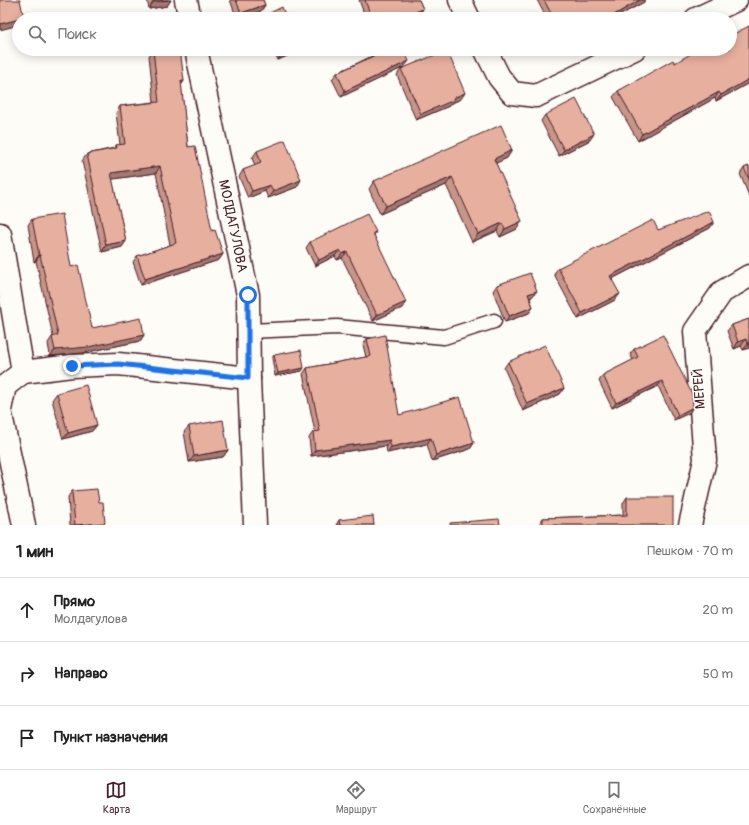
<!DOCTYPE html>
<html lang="ru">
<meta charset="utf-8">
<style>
body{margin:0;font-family:Pangolin,sans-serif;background:#f2f2f2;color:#222}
.stop{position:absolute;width:12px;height:12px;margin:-9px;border:3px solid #1a73e8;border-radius:50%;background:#fff}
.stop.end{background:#1a73e8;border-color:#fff;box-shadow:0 1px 4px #0008}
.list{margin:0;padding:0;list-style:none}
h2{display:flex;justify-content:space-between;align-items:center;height:52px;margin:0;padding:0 16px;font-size:17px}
h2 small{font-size:13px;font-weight:400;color:#767676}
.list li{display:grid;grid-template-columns:26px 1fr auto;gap:12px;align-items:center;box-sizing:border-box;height:64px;padding:0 16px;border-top:1px solid #e0e0e0}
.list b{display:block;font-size:15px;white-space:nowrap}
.list p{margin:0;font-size:13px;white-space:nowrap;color:#767676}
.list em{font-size:13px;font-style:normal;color:#767676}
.icon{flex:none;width:22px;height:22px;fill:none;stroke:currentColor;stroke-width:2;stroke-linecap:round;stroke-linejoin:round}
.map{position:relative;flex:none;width:749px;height:525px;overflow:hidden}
.search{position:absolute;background:#fff;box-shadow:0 2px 10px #0003;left:12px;right:12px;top:12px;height:44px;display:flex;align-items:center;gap:10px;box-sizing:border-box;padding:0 14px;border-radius:22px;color:#767676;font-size:15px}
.sheet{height:244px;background:#fff}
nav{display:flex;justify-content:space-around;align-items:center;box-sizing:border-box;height:56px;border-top:1px solid #e0e0e0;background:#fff;font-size:11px;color:#767676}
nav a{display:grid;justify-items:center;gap:2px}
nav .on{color:#4a1f2b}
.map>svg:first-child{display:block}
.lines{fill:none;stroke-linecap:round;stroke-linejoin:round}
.lane-casing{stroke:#4a1f2b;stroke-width:17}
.street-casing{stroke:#4a1f2b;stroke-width:25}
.lane{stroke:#fdfcf7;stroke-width:14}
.street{stroke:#fdfcf7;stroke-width:22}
.wall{fill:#c79688;stroke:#4a1f2b}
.shaded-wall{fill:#a27a6f;stroke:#4a1f2b}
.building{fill:#e7af9e;stroke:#4a1f2b}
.route{stroke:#1a73e8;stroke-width:5}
.labels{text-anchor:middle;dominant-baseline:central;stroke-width:3;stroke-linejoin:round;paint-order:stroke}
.street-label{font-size:14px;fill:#4a1f2b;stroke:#fdfcf7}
</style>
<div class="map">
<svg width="749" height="525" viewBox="0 0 749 525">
<rect width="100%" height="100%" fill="#fdfcf7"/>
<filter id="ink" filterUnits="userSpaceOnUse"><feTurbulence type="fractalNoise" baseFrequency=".025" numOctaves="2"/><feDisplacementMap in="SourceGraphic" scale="8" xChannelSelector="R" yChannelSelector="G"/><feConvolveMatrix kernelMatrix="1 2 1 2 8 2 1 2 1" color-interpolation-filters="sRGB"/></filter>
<g filter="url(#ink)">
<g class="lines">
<defs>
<path id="lane" d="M248,331L337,327L444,337L494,321"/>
<g id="street">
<path d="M186,0L190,19"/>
<path d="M460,0L469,19"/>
<path d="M696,19L736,0"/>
<path d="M196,49L248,295L249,378L255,525"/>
<path d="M485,49L499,77L512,93L536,96L634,49"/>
<path d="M0,234L23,372L5,386L0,410L24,525"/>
<path d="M23,372L72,366L118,364L249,378"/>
<path d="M690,525L705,460L695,331L722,292L749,276"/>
</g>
</defs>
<use href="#lane" class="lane-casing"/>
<use href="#street" class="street-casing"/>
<use href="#lane" class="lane"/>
<use href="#street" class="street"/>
</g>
<g class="wall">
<path d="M147,0H171L167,6L149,9Z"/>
<path d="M230,0H263L265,5L261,11L237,19Z"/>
<path d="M359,0H419L423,9L418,16L410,19H366Z"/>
<path d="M537,0H645L644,2L613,19H547Z"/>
<path d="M266,15L287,19H262Z"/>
<path d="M749,26V83L716,101L715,98L638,141L613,97L618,91L675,63L730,49Z"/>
<path d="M273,49H297L294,53L278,60Z"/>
<path d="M377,49H403L404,67L341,97L332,79L337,73L378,53Z"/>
<path d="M153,50L184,81L181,85L188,147L212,231L223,254L219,260L141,285L133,262L137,256L170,245L156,173L112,179L126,241L122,247L102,252L82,161L87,154L114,148L116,145H120L116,113L120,106L154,102L149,56Z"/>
<path d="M401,69L461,99L452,103L449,106L416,120L397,75Z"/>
<path d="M545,115L590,140L559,156L541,121Z"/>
<path d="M512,150L507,158L496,163L517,229L500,237L497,231L472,242L446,185L380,214L369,189L374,181Z"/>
<path d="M257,151L297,187L268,198L265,191L248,198L239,177L243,170L255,166L252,158Z"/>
<path d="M749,166V196L740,174L744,168Z"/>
<path d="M32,219L71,267L92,328L144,335L140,341L83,353L50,356L48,343L52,337L53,336L36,261L34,262L28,225Z"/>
<path d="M714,222L710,228L612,279L615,300L578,319L554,274L558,268L658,230Z"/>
<path d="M376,232L374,235L402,308L373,321L342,258L337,260L335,256L315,266L306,248L310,242Z"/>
<path d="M497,285L532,297L530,298L533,307L529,313L505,322L493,291Z"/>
<path d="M749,319V348L743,350L741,346L734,349L727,331L732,325Z"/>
<path d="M367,339L399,415L474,443L470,449L432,461L427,444L387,453L386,446L311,456L309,438L313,432H315L303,374L307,368L366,357L363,345Z"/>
<path d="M634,349L693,407L689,413L674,420L658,386L612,408L599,381L603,375L633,360L630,354Z"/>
<path d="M274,355L302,371L275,376L272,358Z"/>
<path d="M508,362L564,388L560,394L523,411L504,368Z"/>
<path d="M57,393L97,425L92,431L63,439L52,400Z"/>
<path d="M189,426L228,450L223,457L189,462L184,432Z"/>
<path d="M72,491L99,502L103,525H70L68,497Z"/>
<path d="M627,497L673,525H539V524L543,518L623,515V503Z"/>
<path d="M339,520L374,525H336Z"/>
</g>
<g class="shaded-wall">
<path d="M168,0H171L167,6L149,9L153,2Z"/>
<path d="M640,0H645L644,2L613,19H607Z"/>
<path d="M265,5L261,11L237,19L241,13Z"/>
<path d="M423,9L418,16L409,19L408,15Z"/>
<path d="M19,19V25L0,30V24Z"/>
<path d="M292,49H297L294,53L278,60L282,53Z"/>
<path d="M409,61L404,67L341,97L345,91Z"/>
<path d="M749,79V83L716,101L721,95Z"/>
<path d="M181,81H184L180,87Z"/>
<path d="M719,92L715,98L638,141L642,134Z"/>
<path d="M465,93L461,99L452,103L449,106L416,120L421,114L453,98Z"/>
<path d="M594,134L590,140L559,156L564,150Z"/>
<path d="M512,150L507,158L488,167L494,159Z"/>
<path d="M160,166L156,173L107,180L111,173Z"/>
<path d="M452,177L446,185L380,214L386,206Z"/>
<path d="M301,180L297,187L268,198L273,191Z"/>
<path d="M270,185L265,191L248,198L252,191Z"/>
<path d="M522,221L517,229L500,237L505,229Z"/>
<path d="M714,222L710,228L606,282L610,276Z"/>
<path d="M502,223L497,231L472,242L478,234Z"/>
<path d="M126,241L122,247L102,252L106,245Z"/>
<path d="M340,250L335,256L315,266L319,260Z"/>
<path d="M347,252L342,258L337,260L342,254Z"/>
<path d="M223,254L219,260L141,285L145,279Z"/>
<path d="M39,255H40L36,261L34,262Z"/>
<path d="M537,291L532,297L524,300L528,294Z"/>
<path d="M620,294L615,300L578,319L582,313Z"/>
<path d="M406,302L402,308L373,321L377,315Z"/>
<path d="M533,307L529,313L505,322L509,316Z"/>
<path d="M144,335L140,341L83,353L50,356L55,350Z"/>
<path d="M746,339L741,346L734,349L738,342Z"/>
<path d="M748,344H749V348L743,350Z"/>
<path d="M304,368L302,371L275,376L278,373Z"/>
<path d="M662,381L658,386L612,408L616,403Z"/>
<path d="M564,388L560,394L523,411L527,404Z"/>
<path d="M693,407L689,413L674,420L678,415Z"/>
<path d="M97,425L92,431L63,439L68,433Z"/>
<path d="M431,438L427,444L387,453L391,447Z"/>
<path d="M390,440L386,446L311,456L315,450Z"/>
<path d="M474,443L470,449L432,461L436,455Z"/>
<path d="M228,450L223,457L189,462L194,456Z"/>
<path d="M105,523L103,525H74H75Z"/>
</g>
<g class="building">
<path d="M0,0H20L24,18L0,24Z"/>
<path d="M153,0H168L153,2Z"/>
<path d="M236,0H263L265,5L241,13Z"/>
<path d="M365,0H419L423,9L408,15L410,19H372Z"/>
<path d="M544,0H640L607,19H554Z"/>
<path d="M282,7L287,19H267L266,15Z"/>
<path d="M749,26V79L721,95L719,92L642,134L618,91L673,60L675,63L699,49H730V36Z"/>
<path d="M162,49H180L184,81H181L188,147L195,146L212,231L215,230L223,254L145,279L137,256L176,243L160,166L111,173L126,241L106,245L87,154L117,148L116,145L125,144L120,106L159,102L153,50Z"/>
<path d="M280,49H292L282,53Z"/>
<path d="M384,49H403L409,61L345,91L337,73L384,51Z"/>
<path d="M447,50L465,93L453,98L454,100L421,114L401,69Z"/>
<path d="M576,99L594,134L564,150L545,115Z"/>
<path d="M501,125L512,150L494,159L522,221L505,229L502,223L478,234L452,177L386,206L374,181Z"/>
<path d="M285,140L301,180L273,191L270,185L252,191L243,170L261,163L257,151Z"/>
<path d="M749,166V179L744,168Z"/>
<path d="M709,211L714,222L610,276L620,294L582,313L558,268L653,220L658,230Z"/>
<path d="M62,214L71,267L78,265L92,328L141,318L144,335L88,347L55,350L52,337L58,335L40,255H39L32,219Z"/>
<path d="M367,214L376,232L373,233L406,302L377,315L347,252L342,254L340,250L319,260L310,242Z"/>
<path d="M530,273L537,291L528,294L533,307L509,316L497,285Z"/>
<path d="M749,319V344H748L746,339L738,342L732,325Z"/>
<path d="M385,335L399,415L460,397L474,443L436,455L431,438L391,447L390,440L315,450L313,432L320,431L307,368L371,356L367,339Z"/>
<path d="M663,335L692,394L693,407L678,415L662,381L616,403L603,375L638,357L634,349Z"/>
<path d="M545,345L564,388L527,404L508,362Z"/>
<path d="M301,350L304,368L278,373L274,355Z"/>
<path d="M86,385L97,425L68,433L57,393Z"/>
<path d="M223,420L228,450L194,456L189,426Z"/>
<path d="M97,489L99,502H103L105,523L75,525L72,491Z"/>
<path d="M627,497H673V525H543V518L627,515Z"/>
<path d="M373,516L374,525H340L339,520Z"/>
<path d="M499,519L500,525H450V523Z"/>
</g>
</g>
<g class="lines" filter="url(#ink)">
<path class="route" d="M72,366L118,364L248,378V295"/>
</g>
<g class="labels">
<g class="street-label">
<text transform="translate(233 226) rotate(78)">МОЛДАГУЛОВА</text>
<text transform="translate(699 389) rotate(-94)">МЕРЕЙ</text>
</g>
</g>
</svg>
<div class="stop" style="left:248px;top:295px"></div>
<div class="stop end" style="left:72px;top:366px"></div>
<div class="search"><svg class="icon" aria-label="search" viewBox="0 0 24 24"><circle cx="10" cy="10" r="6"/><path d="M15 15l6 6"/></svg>Поиск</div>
</div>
<section class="sheet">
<h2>1 мин<small>Пешком · 70 m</small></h2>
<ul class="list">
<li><svg class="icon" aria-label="ahead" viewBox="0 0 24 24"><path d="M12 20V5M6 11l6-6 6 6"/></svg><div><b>Прямо</b><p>Молдагулова</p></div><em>20 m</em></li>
<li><svg class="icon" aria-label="right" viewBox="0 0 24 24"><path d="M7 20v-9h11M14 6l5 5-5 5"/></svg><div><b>Направо</b></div><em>50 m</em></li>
<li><svg class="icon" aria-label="arrive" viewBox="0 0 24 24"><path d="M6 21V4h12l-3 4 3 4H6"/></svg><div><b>Пункт назначения</b></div></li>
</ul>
</section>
<nav>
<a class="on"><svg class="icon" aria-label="map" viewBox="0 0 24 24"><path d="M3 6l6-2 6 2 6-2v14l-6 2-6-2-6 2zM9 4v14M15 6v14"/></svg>Карта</a>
<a><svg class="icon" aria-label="directions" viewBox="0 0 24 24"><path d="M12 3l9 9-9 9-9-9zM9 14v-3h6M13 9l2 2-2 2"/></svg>Маршрут</a>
<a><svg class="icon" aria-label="saved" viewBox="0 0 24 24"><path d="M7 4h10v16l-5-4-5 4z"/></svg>Сохранённые</a>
</nav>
